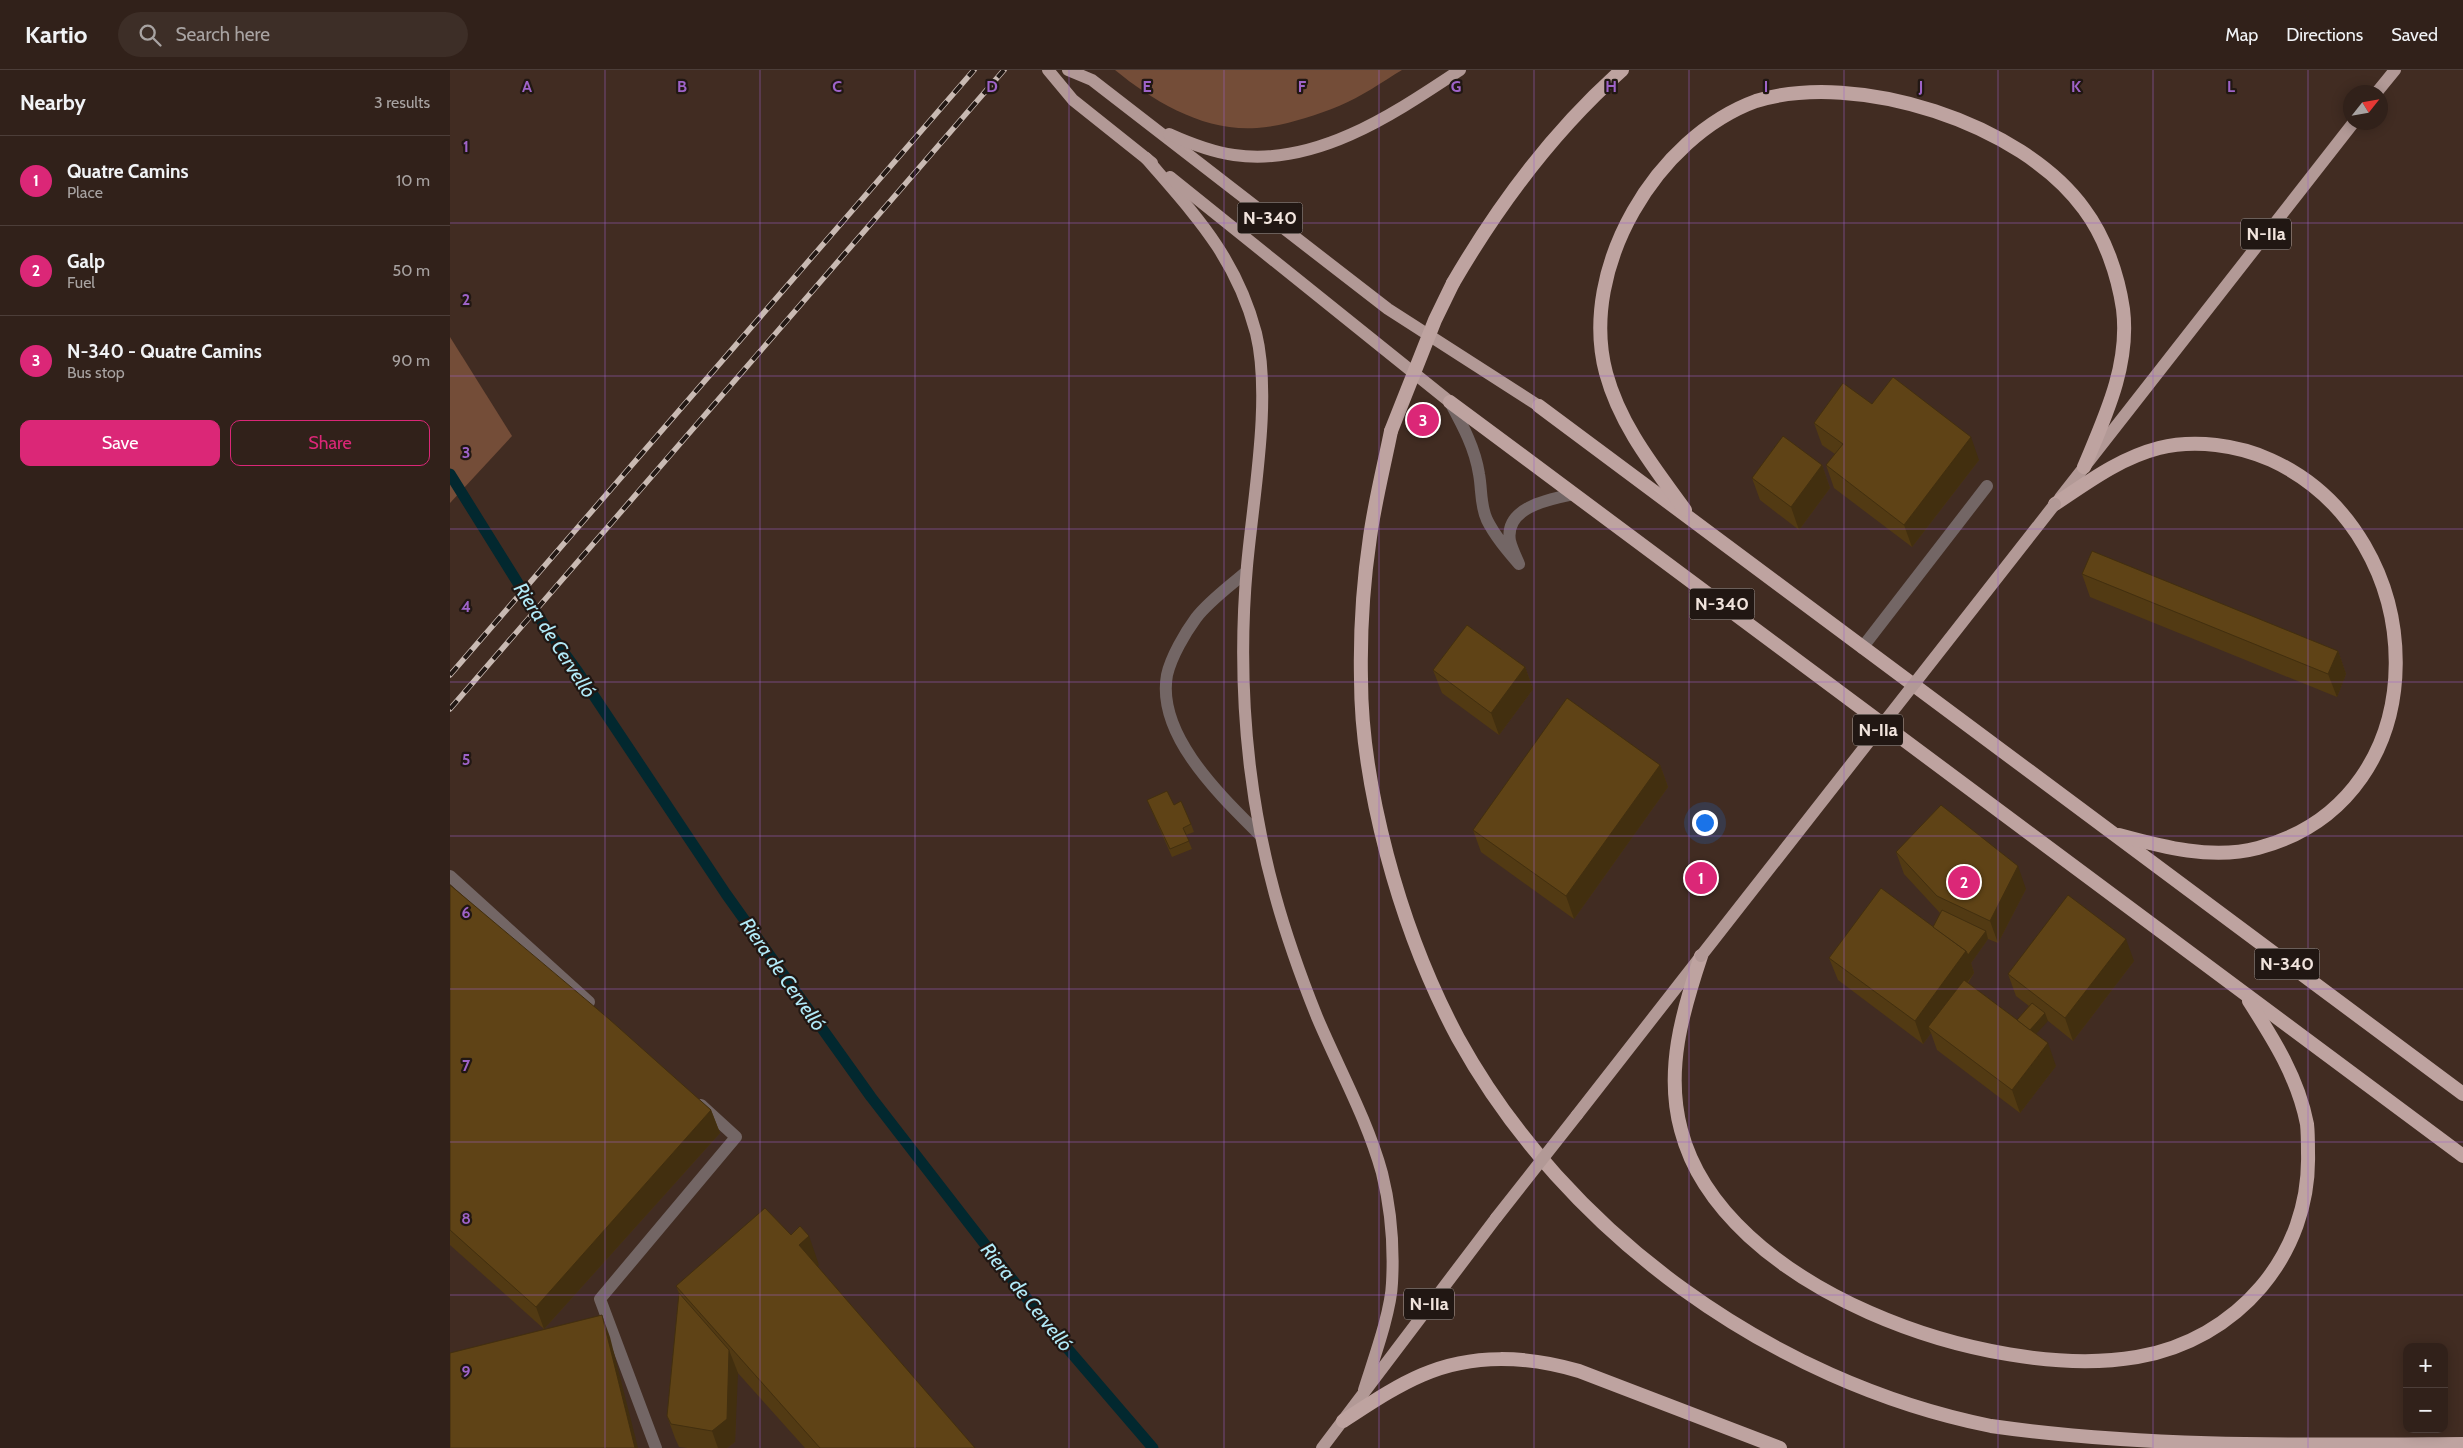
<!DOCTYPE html>
<meta charset="utf-8">
<style>
body{margin:0;font-family:Cabin,sans-serif;background:#3d2e27;color:#f1f3f6}
.controls{position:absolute;right:15px;bottom:15px;display:grid;overflow:hidden;border-radius:10px;box-shadow:0 2px 12px #0003}
.controls button{width:45px;height:45px;display:grid;place-items:center;padding:0;border:0;border-bottom:1px solid #4c3e39;background:#31211a;color:#f1f3f6;font:25px sans-serif}
.compass{position:absolute;left:1893px;top:15px;width:45px;height:45px;border-radius:50%;background:#31211a;box-shadow:0 2px 12px #0003;rotate:59deg}
.you{position:absolute;left:1254px;top:752px;width:18px;height:18px;margin:-12px;border:4px solid #fff;border-radius:50%;background:#1a73e8;box-shadow:0 0 0 8px #1a73e833}
.badge{display:grid;place-items:center;width:32px;height:32px;border-radius:50%;background:#db2777;color:#fff;font-size:16px;font-weight:700}
.pin{position:absolute;translate:-50% -50%;border:2px solid #fff;box-shadow:0 1px 5px #0006}
.list{margin:0;padding:0;list-style:none}
h2{display:flex;justify-content:space-between;align-items:center;height:65px;margin:0;padding:0 20px;font-size:21px}
h2 small{font-size:16px;font-weight:400;color:#a8a3a2}
.list li{display:grid;grid-template-columns:32px 1fr auto;gap:15px;align-items:center;box-sizing:border-box;height:90px;padding:0 20px;border-top:1px solid #4c3e39}
.list b{display:block;font-size:19px;white-space:nowrap}
.list p{margin:0;font-size:16px;white-space:nowrap;color:#a8a3a2}
.list em{font-size:16px;font-style:normal;color:#a8a3a2}
.actions{display:flex;gap:10px;padding:15px 20px}
.actions a{flex:1;padding:11px 0;border:1px solid #db2777;border-radius:10px;text-align:center;font-size:18px;color:#db2777}
.actions .main{background:#db2777;color:#fff}
.icon{flex:none;width:28px;height:28px;fill:none;stroke:currentColor;stroke-width:2;stroke-linecap:round;stroke-linejoin:round}
.map{position:relative;flex:none;width:2013px;height:1378px;overflow:hidden}
header{display:flex;align-items:center;gap:30px;box-sizing:border-box;height:70px;padding:0 25px;background:#31211a;border-bottom:1px solid #4c3e39}
header strong{font-size:24px}
nav{display:flex;gap:28px;margin-inline-start:auto;font-size:18px}
.search{width:350px;height:45px;background:#3d2e27;display:flex;align-items:center;gap:12px;box-sizing:border-box;padding:0 18px;border-radius:28px;color:#a8a3a2;font-size:19px}
main{display:flex}
aside{flex:1;background:#31211a}
.map>svg:first-child{display:block}
.green{fill:#744d38}
.lines{fill:none;stroke-linecap:round;stroke-linejoin:round}
.stream{stroke:#02282f;stroke-width:11}
.service{stroke:#736665;stroke-width:12}
.primary{stroke:#b29996;stroke-width:12}
.trunk{stroke:#bea3a0;stroke-width:14}
.rail-casing{stroke:#c9bab3;stroke-width:5.5}
.rail{stroke:#211713;stroke-width:4;stroke-dasharray:11;stroke-linecap:butt}
.primary-bridge{stroke:#b29996;stroke-width:12}
.trunk-bridge{stroke:#bea3a0;stroke-width:14}
.wall{fill:#523a13}
.shaded-wall{fill:#422f0f}
.building{fill:#5f4316;stroke:#422f0f}
.grid{fill:none;stroke:#9e63c8;stroke-width:1;stroke-opacity:0.55}
.labels{text-anchor:middle;dominant-baseline:central;stroke-width:4.5;stroke-linejoin:round;paint-order:stroke}
.shield{fill:#211713;stroke:#b3a6a0;stroke-width:1}
.shield-label{font-size:18px;font-weight:bold;fill:#f1e4dd}
.water-label{font-size:20px;font-style:italic;fill:#b1eaf8;stroke:#211713}
.grid-label{font-size:16px;text-anchor:middle;font-weight:bold;fill:#9e63c8;stroke:#211713;stroke-width:4.5;stroke-linejoin:round;paint-order:stroke}
</style>
<header>
<strong>Kartio</strong>
<div class="search"><svg class="icon" aria-label="search" viewBox="0 0 24 24"><circle cx="10" cy="10" r="6"/><path d="M15 15l6 6"/></svg>Search here</div>
<nav><a>Map</a><a>Directions</a><a>Saved</a></nav>
</header>
<main>
<aside>
<h2>Nearby<small>3 results</small></h2>
<ul class="list">
<li><span class="badge">1</span><div><b>Quatre Camins</b><p>Place</p></div><em>10 m</em></li>
<li><span class="badge">2</span><div><b>Galp</b><p>Fuel</p></div><em>50 m</em></li>
<li><span class="badge">3</span><div><b>N-340 - Quatre Camins</b><p>Bus stop</p></div><em>90 m</em></li>
</ul>
<div class="actions"><a class="main">Save</a><a>Share</a></div>
</aside>
<div class="map">
<svg width="2013" height="1378" viewBox="0 0 2013 1378">
<rect width="100%" height="100%" fill="#412c22"/>
<g class="green">
<path d="M665,0H952C932,12 911,27 889,36C864,46 834,56 807,58C755,62 704,32 665,0Z"/>
<path d="M0,267L62,366L0,433Z"/>
</g>
<g class="lines">
<path class="stream" d="M0,404L94,555L128,602L276,824L421,1027L599,1257L703,1378"/>
<g class="service">
<path d="M1000,332C1013,356 1025,378 1029,404C1032,420 1030,435 1037,450C1045,466 1057,480 1069,494C1066,487 1062,479 1060,471C1054,437 1100,429 1124,424"/>
<path d="M796,502C780,516 759,531 746,548C735,563 721,587 717,605C706,665 771,726 809,764"/>
<path d="M1412,578L1537,416"/>
<path d="M0,806L139,932"/>
<path d="M206,1378L150,1229L286,1067L251,1035"/>
</g>
<g class="primary">
<path d="M598,0L623,30L702,93"/>
<path d="M618,0L642,10L938,239L1089,336"/>
<path d="M1927,22L1945,0"/>
<path d="M719,64C739,73 762,82 784,85C867,97 945,43 1010,0"/>
<path d="M696,88C745,145 786,187 806,263C822,328 803,428 797,496C791,563 792,630 800,697C811,788 833,862 867,947C889,999 917,1049 932,1103C941,1139 944,1177 942,1213C941,1242 923,1291 914,1320"/>
<path d="M720,107L1000,332"/>
<path d="M1610,428L1904,52"/>
<path d="M1127,1045L1248,890"/>
<path d="M872,1378L1046,1148"/>
</g>
<g class="trunk">
<path d="M1003,213C1049,134 1103,61 1172,0"/>
<path d="M1000,332L2013,1086"/>
<path d="M1089,336L2013,1024"/>
<path d="M941,361C934,396 925,431 920,467C913,514 910,561 911,609C911,668 922,728 937,785C954,849 977,910 1008,968C1116,1164 1322,1312 1541,1356C1696,1378 1855,1375 2013,1374"/>
<path d="M1605,434C1638,412 1670,388 1709,378C1745,369 1788,375 1821,390C1985,465 1994,729 1808,778C1762,790 1713,777 1669,765"/>
<path d="M1235,440C1203,396 1170,355 1156,303C1128,198 1207,67 1306,31C1407,0 1572,53 1634,139C1655,167 1668,205 1673,239C1680,295 1655,347 1634,397"/>
<path d="M1251,886C1232,943 1215,1001 1231,1060C1272,1219 1540,1312 1687,1287C1787,1270 1861,1185 1858,1083C1858,1074 1858,1063 1857,1054C1848,1008 1824,970 1799,931"/>
<path d="M893,1351C918,1335 944,1317 972,1305C1022,1283 1078,1286 1129,1301L1330,1378"/>
</g>
<defs>
<g id="rail">
<path d="M0,605L524,0"/>
<path d="M0,639L554,0"/>
</g>
</defs>
<use href="#rail" class="rail-casing"/>
<use href="#rail" class="rail"/>
<g class="primary-bridge">
<path d="M1251,886L1605,434"/>
<path d="M1046,1148L1127,1045"/>
</g>
<path class="trunk-bridge" d="M941,361L985,250L1003,213"/>
</g>
<g class="wall">
<path d="M1422,334L1529,390L1462,477L1384,418L1376,395L1385,384L1372,375L1364,353Z"/>
<path d="M1372,395L1380,418L1349,460L1310,430L1302,408Z"/>
<path d="M1632,504L1888,581L1896,604L1887,627L1640,527Z"/>
<path d="M1075,597L1083,619L1049,665L992,623L983,600Z"/>
<path d="M1210,695L1218,717L1124,849L1031,782L1023,760Z"/>
<path d="M697,730L724,735L741,754L744,762L736,765L742,779L722,787Z"/>
<path d="M1446,782L1576,819L1548,873L1538,869L1521,893L1524,903L1518,913L1567,950L1579,936L1566,926L1558,904L1684,891L1623,971L1597,950L1585,964L1606,996L1570,1043L1487,980L1481,963L1473,974L1388,910L1379,888L1483,857L1490,843L1454,804Z"/>
<path d="M0,815L261,1040L270,1063L94,1259L0,1175Z"/>
<path d="M369,1195L367,1196L525,1378H355L287,1302L285,1372L277,1378H237L229,1377L225,1368L217,1346L229,1223L226,1216Z"/>
</g>
<g class="shaded-wall">
<path d="M1521,367L1529,390L1462,477L1454,455Z"/>
<path d="M1372,395L1380,418L1349,460L1341,437Z"/>
<path d="M1888,581L1896,604L1887,627L1878,604Z"/>
<path d="M1075,597L1083,619L1049,665L1041,643Z"/>
<path d="M1210,695L1218,717L1124,849L1116,826Z"/>
<path d="M1568,796L1576,819L1548,873L1540,851Z"/>
<path d="M1536,861L1538,869L1521,893L1524,903L1483,960L1478,957L1481,963L1473,974L1465,951L1516,881Z"/>
<path d="M1676,869L1684,891L1623,971L1615,948Z"/>
<path d="M1595,943L1598,951L1577,974L1574,966Z"/>
<path d="M1598,973L1606,996L1570,1043L1562,1020Z"/>
<path d="M261,1040L270,1063L94,1259L86,1237Z"/>
<path d="M359,1166L369,1195L360,1204L349,1175Z"/>
<path d="M152,1245L160,1267L188,1378H185Z"/>
<path d="M279,1280L288,1303L285,1372L277,1378H268L262,1361Z"/>
</g>
<g class="building">
<path d="M1443,307L1521,367L1454,455L1376,395L1393,374L1364,353L1393,313L1422,334Z"/>
<path d="M1333,366L1372,395L1341,437L1302,408Z"/>
<path d="M1642,481L1888,581L1878,604L1632,504Z"/>
<path d="M1017,555L1075,597L1041,643L983,600Z"/>
<path d="M1117,628L1210,695L1116,826L1023,760Z"/>
<path d="M717,721L724,735L731,731L741,754L733,758L739,771L720,779L697,730Z"/>
<path d="M1491,735L1568,796L1540,851L1487,826L1446,782Z"/>
<path d="M0,815L159,949L261,1040L86,1237L0,1160Z"/>
<path d="M1431,818L1516,881L1465,951L1379,888Z"/>
<path d="M1618,825L1676,869L1615,948L1558,904Z"/>
<path d="M1492,840L1536,861L1518,885L1516,881L1483,857Z"/>
<path d="M1514,910L1598,973L1562,1020L1478,957Z"/>
<path d="M1582,933L1595,943L1580,960L1567,950Z"/>
<path d="M315,1138L341,1165L350,1156L359,1166L349,1175L525,1378H370L226,1216Z"/>
<path d="M229,1223L279,1280L277,1349L262,1361L221,1354L217,1346Z"/>
<path d="M152,1245L185,1378H0V1283Z"/>
</g>
<path class="grid" d="M155,0V1378M310,0V1378M465,0V1378M619,0V1378M774,0V1378M929,0V1378M1084,0V1378M1239,0V1378M1394,0V1378M1548,0V1378M1703,0V1378M1858,0V1378M0,153H2013M0,306H2013M0,459H2013M0,612H2013M0,766H2013M0,919H2013M0,1072H2013M0,1225H2013"/>
<g class="labels">
<g class="shield">
<rect x="787.5" y="132.5" width="65" height="31" rx="4"/>
<rect x="1791" y="148.5" width="50" height="31" rx="4"/>
<rect x="1239.5" y="518.5" width="65" height="31" rx="4"/>
<rect x="1403" y="644.5" width="50" height="31" rx="4"/>
<rect x="1804.5" y="878.5" width="65" height="31" rx="4"/>
<rect x="954" y="1218.5" width="50" height="31" rx="4"/>
</g>
<g class="shield-label">
<text x="820" y="148">N-340</text>
<text x="1816" y="164">N-IIa</text>
<text x="1272" y="534">N-340</text>
<text x="1428" y="660">N-IIa</text>
<text x="1837" y="894">N-340</text>
<text x="979" y="1234">N-IIa</text>
</g>
<g class="water-label">
<text transform="translate(105 570) rotate(57)">Riera de Cervelló</text>
<text transform="translate(333 904) rotate(55)">Riera de Cervelló</text>
<text transform="translate(577 1227) rotate(51)">Riera de Cervelló</text>
</g>
</g>
<g class="grid-label">
<text x="77" y="22">A</text>
<text x="232" y="22">B</text>
<text x="387" y="22">C</text>
<text x="542" y="22">D</text>
<text x="697" y="22">E</text>
<text x="852" y="22">F</text>
<text x="1006" y="22">G</text>
<text x="1161" y="22">H</text>
<text x="1316" y="22">I</text>
<text x="1471" y="22">J</text>
<text x="1626" y="22">K</text>
<text x="1781" y="22">L</text>
<text x="16" y="82">1</text>
<text x="16" y="235">2</text>
<text x="16" y="388">3</text>
<text x="16" y="542">4</text>
<text x="16" y="695">5</text>
<text x="16" y="848">6</text>
<text x="16" y="1001">7</text>
<text x="16" y="1154">8</text>
<text x="16" y="1307">9</text>
</g>
</svg>
<div class="controls">
<button>+</button>
<button>−</button>
</div>
<svg class="compass" viewBox="-18 -18 36 36"><path d="M0-13l5 13h-10z" fill="#e53935"/><path d="M0 13l5-13h-10z" fill="#a8a3a2"/></svg>
<div class="you"></div>
<div class="pin badge" style="left:1251px;top:808px">1</div>
<div class="pin badge" style="left:1514px;top:812px">2</div>
<div class="pin badge" style="left:973px;top:350px">3</div>
</div>
</main>
